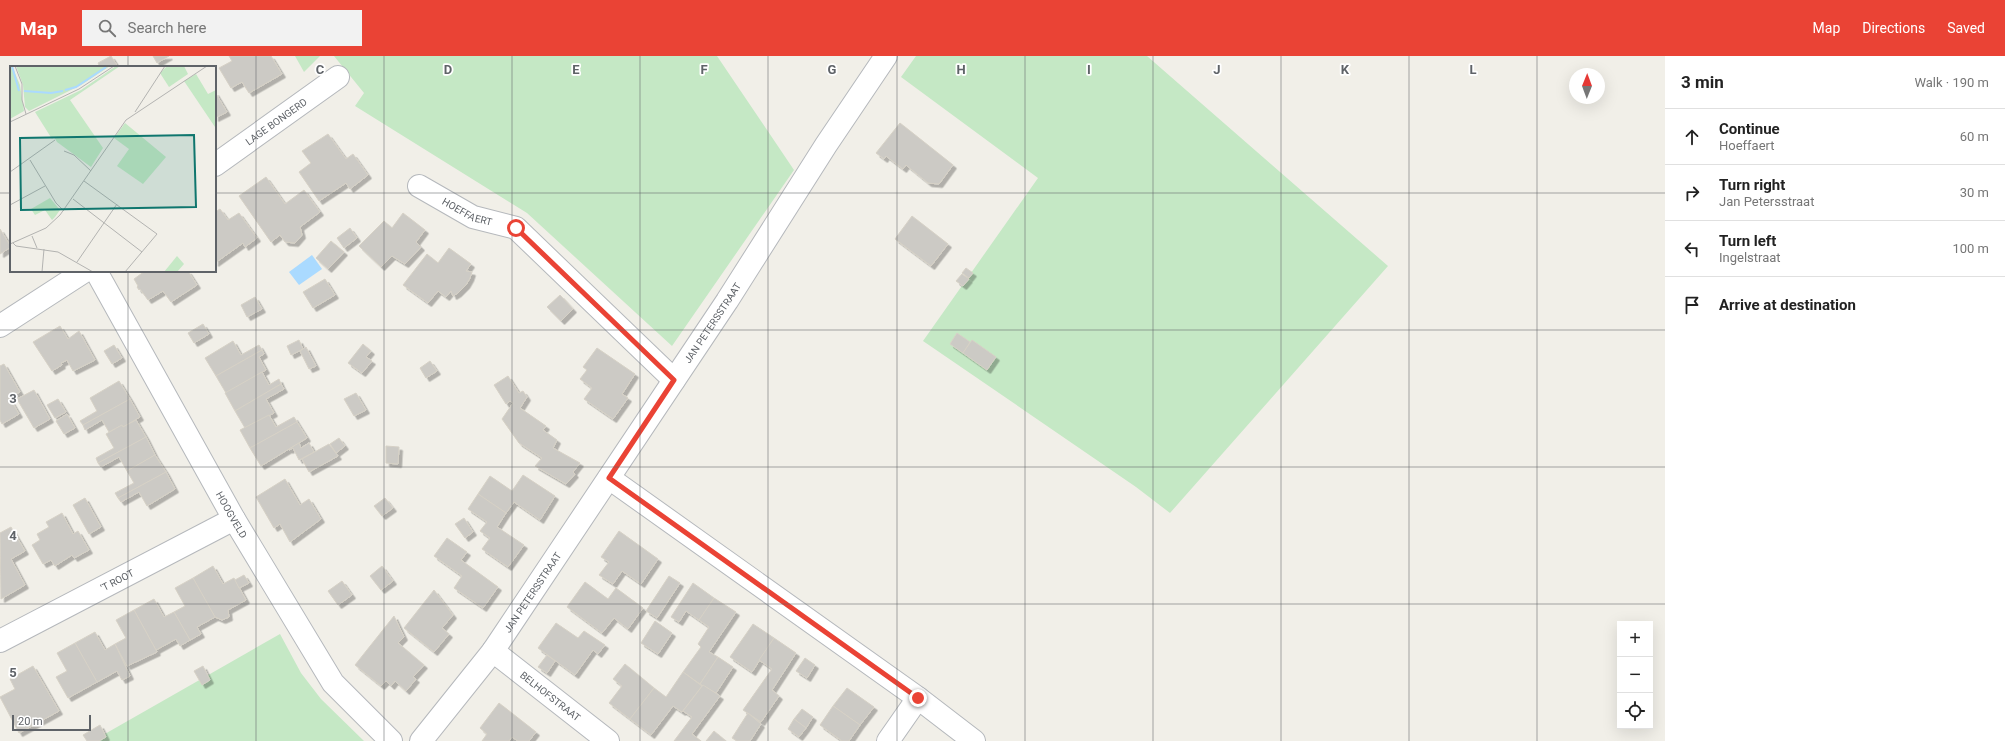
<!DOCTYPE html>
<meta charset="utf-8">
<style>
body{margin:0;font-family:Roboto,sans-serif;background:#f2f2f2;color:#222}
.controls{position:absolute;right:12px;bottom:12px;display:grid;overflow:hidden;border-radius:0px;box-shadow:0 4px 16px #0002}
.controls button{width:36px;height:36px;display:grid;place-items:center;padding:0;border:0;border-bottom:1px solid #e0e0e0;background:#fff;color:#222;font:20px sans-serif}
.compass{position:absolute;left:1569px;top:12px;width:36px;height:36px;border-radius:50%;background:#fff;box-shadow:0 4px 16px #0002;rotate:1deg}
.scale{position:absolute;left:12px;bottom:10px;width:79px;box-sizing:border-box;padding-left:4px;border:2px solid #5f6368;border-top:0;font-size:11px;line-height:14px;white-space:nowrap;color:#5f6368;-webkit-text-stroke:3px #fff;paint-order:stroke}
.stop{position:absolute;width:12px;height:12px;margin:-9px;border:3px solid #ea4335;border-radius:50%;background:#fff}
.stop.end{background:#ea4335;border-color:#fff;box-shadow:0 1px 4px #0008}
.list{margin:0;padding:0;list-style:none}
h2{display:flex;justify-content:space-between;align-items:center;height:52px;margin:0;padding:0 16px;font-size:17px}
h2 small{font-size:13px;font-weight:400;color:#767676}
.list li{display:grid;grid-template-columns:26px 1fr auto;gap:12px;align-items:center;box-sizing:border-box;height:56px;padding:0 16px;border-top:1px solid #e0e0e0}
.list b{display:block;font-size:15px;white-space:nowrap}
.list p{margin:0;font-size:13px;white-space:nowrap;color:#767676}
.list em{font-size:13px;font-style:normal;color:#767676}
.icon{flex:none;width:22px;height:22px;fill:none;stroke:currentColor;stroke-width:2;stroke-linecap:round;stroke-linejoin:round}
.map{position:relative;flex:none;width:1665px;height:685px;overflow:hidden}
header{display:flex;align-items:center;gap:24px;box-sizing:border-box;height:56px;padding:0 20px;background:#ea4335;color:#fff}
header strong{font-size:19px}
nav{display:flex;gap:22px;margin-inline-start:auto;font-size:14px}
.search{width:280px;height:36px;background:#f2f2f2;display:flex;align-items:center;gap:10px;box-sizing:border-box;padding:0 14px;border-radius:0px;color:#767676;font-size:15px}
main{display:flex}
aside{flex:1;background:#fff}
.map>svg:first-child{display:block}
.green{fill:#c5e8c5}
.water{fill:#aadaff}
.building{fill:#cccac5;stroke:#d6d1c6;filter:url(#shadow)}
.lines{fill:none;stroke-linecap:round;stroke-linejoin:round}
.minor-casing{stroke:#b5b8bc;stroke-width:24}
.tertiary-casing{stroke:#b5b8bc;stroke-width:24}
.minor{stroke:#fff;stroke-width:22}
.tertiary{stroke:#fff;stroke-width:22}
.route{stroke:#ea4335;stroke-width:5}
.grid{fill:none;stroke:#5f6368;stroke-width:1;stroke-opacity:0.55}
.labels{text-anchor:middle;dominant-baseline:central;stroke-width:3.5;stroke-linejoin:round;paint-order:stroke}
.street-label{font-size:10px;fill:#5f6368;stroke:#fff}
.inset-river{fill:none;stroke:#aadaff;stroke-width:2}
.inset-road{fill:none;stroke:#b3b3b1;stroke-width:1}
.view{fill:#0f766e;fill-opacity:0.15;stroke:#0f766e;stroke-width:2}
.inset-edge{fill:none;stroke:#5f6368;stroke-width:2}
.grid-label{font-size:13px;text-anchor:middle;font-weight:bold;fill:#5f6368;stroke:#fff;stroke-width:3.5;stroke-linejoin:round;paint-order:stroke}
</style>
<header>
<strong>Map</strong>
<div class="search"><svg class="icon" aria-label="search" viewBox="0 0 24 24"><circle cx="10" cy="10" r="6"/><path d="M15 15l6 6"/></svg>Search here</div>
<nav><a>Map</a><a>Directions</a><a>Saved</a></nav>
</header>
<main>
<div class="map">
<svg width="1665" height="685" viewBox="0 0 1665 685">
<defs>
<filter id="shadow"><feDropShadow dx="3.5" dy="3.5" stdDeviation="0" flood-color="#0004"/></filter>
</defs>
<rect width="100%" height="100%" fill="#f1efe8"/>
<g class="green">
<path d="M295,0H320L304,16Z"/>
<path d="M334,0H717L794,114L672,290L527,157L355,50L364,37Z"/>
<path d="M916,0H1147L1388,210L1170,457L1136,431L923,285L1038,122L901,21Z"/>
<path d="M280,578L301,617L321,643L364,685H97L96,683Z"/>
</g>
<path class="water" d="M312,199L322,213L299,229L289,216Z"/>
<g class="building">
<path d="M111,0L118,11H100L98,7Z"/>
<path d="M153,0H169L157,7Z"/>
<path d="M229,0H271L282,18L249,37L242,26L231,32L219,12L232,5Z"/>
<path d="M215,36L227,56L215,62Z"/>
<path d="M900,67L953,109L939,128L928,127L906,109L903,113L886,100L884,103L876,97Z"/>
<path d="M328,78L346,103L353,98L368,119L350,133L346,127L319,145L299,116L311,107L302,95Z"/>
<path d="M266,121L285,148L304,134L320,156L300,171L302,179L295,187L285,186L280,179L271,186L239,140Z"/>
<path d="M220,153L228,164L239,157L257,182L245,191L243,187L215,207V156Z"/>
<path d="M403,157L425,174L416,186L421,191L405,208L392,200L381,211L359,190L384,165L392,172Z"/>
<path d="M912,160L948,188L931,210L895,183Z"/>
<path d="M350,172L357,182L344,192L337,182Z"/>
<path d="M0,173L11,191L0,198Z"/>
<path d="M331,185L344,196L328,213L316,202Z"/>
<path d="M449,192L471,208L466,215L472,216L470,222L466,229L458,237L453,240L451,235L446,241L438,235L428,247L403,229L427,198L438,207Z"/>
<path d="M966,212L973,217L969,222L962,217Z"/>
<path d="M145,215H188L197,229L171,246L163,235L148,244L140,233L139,234L137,231L138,230L134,223Z"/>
<path d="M962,218L969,223L963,230L956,225Z"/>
<path d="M325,223L335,239L313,252L303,236Z"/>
<path d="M560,239L573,253L561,265L547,251Z"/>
<path d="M255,241L262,253L247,261L241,249Z"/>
<path d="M203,268L209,278L194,287L188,277Z"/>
<path d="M60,270L68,283L79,275L95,304L73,315L67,304L61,307L62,309L52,315L33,286Z"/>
<path d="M957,277L970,286L963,297L950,288Z"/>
<path d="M299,284L303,293L291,299L287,290Z"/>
<path d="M972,284L996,301L987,314L963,297Z"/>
<path d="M233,285L241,299L259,289L262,294L216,320L205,302Z"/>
<path d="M363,288L371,295L366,301L372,305L362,317L348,307Z"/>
<path d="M114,289L122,302L112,308L104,295Z"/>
<path d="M306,291L316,310L309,313L300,295Z"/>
<path d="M597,292L635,318L622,338L628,342L613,363L584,343L592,332L580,323L587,314L583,311Z"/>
<path d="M262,294L264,298L259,301L266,314L226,337L216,320Z"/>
<path d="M430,305L437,315L426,322L420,312Z"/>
<path d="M4,308L20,336L9,341L19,358L2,368L0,364V310Z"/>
<path d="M262,316L269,329L279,323L281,328L235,355L225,337Z"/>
<path d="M508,320L519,337L523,335L527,341L520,352L546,370L543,374L557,384L553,392L580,407L573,416L575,418L566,428L535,410L542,402L519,387L502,363L513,347L510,345L506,348L494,329Z"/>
<path d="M119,325L130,343L83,369L80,365L97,355L90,342Z"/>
<path d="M281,328L284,333L266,343L274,357L245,372L235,355Z"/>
<path d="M34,334L50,363L34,372L17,343Z"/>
<path d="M356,337L366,354L354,360L344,343Z"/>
<path d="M58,343L66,356L55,362L47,349Z"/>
<path d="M130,343L140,361L123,371L122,369L109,376L102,364L85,374L83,369Z"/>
<path d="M67,358L75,372L64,378L56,365Z"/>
<path d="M269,359L276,371L294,361L297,366L250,392L240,374Z"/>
<path d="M136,364L146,381L98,407L96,402L114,392L106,378L122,369L123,371Z"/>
<path d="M297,366L307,382L261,410L250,392Z"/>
<path d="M146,381L155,399L127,415L119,401L101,411L98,407Z"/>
<path d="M339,382L345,390L336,397L330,388Z"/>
<path d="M299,387L301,392L309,387L314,396L299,404L293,392L289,394V393Z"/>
<path d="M329,388L338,400L309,416L302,403Z"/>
<path d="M386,390L399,391L398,408L386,407Z"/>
<path d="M155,399L166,416L118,442L115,437L134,427L127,415Z"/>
<path d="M166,416L175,433L147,450L139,436L121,446L118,442Z"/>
<path d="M523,419L555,440L540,464L514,446L506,457L478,438L490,420L512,435Z"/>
<path d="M285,423L300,449L309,443L321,463L290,486L280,468L274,472L256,441Z"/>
<path d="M478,438L506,457L497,471L524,489L508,511L482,493L490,482L480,475L487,466L468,453Z"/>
<path d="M85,442L101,471L89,478L73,449Z"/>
<path d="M385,442L393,452L382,460L374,450Z"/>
<path d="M62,457L73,478L78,475L89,494L74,502L72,499L55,510L51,504L43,508L32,489L40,484L37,478L49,471L46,466Z"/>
<path d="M464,462L473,476L465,482L455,468Z"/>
<path d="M11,471L25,495L11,503L25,529L1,543L0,477Z"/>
<path d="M619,475L658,503L641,528L622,515L613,528L599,519L609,506L601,501Z"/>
<path d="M447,482L467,496L461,504L498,531L483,552L454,532L462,520L434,500Z"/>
<path d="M213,510L223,528L234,522L246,544L228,554L229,561L222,564L215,561L193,522Z"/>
<path d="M382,510L393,525L381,534L370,520Z"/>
<path d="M244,519L249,527L239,532L235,524Z"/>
<path d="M669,520L680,527L657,562L646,555Z"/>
<path d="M193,522L215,561L197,571L201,578L190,584L174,556L185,550L175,532Z"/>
<path d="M342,525L352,539L338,549L328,535Z"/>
<path d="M585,526L608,543L616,532L643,552L628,573L614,562L602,577L567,551Z"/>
<path d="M693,527L714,542L699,564L686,555L679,566L671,561Z"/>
<path d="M434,534L453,559L442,572L449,578L434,596L404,572Z"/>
<path d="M714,542L736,556L709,596L718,601L700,628L683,616L701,591L698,588L709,571L699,564Z"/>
<path d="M154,543L164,561L174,556L190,584L180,590L176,583L156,594L134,554Z"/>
<path d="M134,554L157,596L127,610L115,588L126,582L116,564Z"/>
<path d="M394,560L404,581L398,587L424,609L413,621L416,623L406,635L395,625L391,630L386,625L381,630L355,609Z"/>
<path d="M655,565L672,577L658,598L641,587Z"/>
<path d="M556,567L578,582L584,575L605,589L598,598L593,594L575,619L538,592Z"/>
<path d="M753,568L774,582L752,616L730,601Z"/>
<path d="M95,576L105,594L115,588L130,620L122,624L117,615L97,626L75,587Z"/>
<path d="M774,582L796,597L772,634L779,640L761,666L743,654L772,613L759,604Z"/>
<path d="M75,587L97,626L68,642L56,621L67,615L57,597Z"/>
<path d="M547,599L555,605L547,617L538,611Z"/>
<path d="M718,601L733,611L716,637L700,628Z"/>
<path d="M805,602L815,609L807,622L796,615Z"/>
<path d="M625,608L654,632L630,663L609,647L622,630L613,623Z"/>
<path d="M33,610L59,655L19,677L0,641L15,633L10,623Z"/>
<path d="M203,610L210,624L202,629L194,615Z"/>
<path d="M683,616L702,630L682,656L673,650L651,679L630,663L654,632L666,641Z"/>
<path d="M703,629L720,640L692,678L701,685H674L692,661L683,655Z"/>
<path d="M847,632L874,651L860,669L833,650Z"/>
<path d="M499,647L536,676L529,685H518L512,681L509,685H482L487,678L480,672Z"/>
<path d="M833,650L860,669L849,685H842L820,669Z"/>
<path d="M802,653L813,661L806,672L794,663Z"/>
<path d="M748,657L761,668L750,685H737L732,682Z"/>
<path d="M794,663L806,672L799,681L788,673Z"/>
<path d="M100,669L106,681L99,685H87L83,679Z"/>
<path d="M714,675L726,685H706Z"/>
</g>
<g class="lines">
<defs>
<g id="minor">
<path id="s1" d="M215,109L338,21"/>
<path id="s2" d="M419,130L473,161L516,172L674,324"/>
<path id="s3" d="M96,215L234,463L333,627L391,685"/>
<path d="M0,270L85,215"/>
<path d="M609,422L918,642L974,685"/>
<path id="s4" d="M0,585L234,463"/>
<path id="s5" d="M493,595L608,685"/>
<path d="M888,685L918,642"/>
</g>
<g id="tertiary">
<path id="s6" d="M421,685L493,595L727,245L826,89L886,0"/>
</g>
</defs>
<use href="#minor" class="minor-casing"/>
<use href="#tertiary" class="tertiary-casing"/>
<use href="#minor" class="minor"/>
<use href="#tertiary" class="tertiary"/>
</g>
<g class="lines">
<path class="route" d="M516,172L674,324L609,422L918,642"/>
</g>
<path class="grid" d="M128,0V11M256,0V685M384,0V685M512,0V685M640,0V685M768,0V685M897,0V685M1025,0V685M1153,0V685M1281,0V685M1409,0V685M1537,0V685M0,137H11M215,137H1665M128,215V685M0,274H1665M0,411H1665M0,548H1665"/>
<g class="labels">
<g class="street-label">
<text stroke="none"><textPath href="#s1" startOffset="75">LAGE BONGERD</textPath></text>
<text stroke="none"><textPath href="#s2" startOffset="55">HOEFFAERT</textPath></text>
<text stroke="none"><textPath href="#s6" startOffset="510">JAN PETERSSTRAAT</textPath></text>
<text stroke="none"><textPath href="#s3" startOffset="279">HOOGVELD</textPath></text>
<text stroke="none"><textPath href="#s4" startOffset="132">'T ROOT</textPath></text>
<text stroke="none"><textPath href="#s6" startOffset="186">JAN PETERSSTRAAT</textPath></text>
<text stroke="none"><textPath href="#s5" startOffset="73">BELHOFSTRAAT</textPath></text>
</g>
</g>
<g transform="translate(10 10)">
<rect width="206" height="206" fill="#f1efe8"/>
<path d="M0,0H2L10,19L14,45L0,53ZM6,0H100L71,19L19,45L15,41L13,19ZM106,0H110L60,34L93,82L81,101L47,76L44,71L42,73L25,46L71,24ZM157,0H174L178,8L159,21L150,7ZM186,8L198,28L206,24L205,61L174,15ZM115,57L156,91L133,118L107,100L119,83L104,72ZM40,132L50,144L45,151L42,154L35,144L25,149L21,143ZM167,190L174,198L167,206H154Z" fill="#c5e8c5"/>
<path class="inset-river" d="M2,0L9,25M55,24L66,21L96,1M14,25L41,27L53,25"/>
<path class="inset-road" d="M5,0L12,18V34L16,48M125,46L155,0M0,56L69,23L104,0M54,85L64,89L81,105M20,94L46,137L54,145M0,106L45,74M74,115L147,168L115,206M63,133L132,186M0,139L35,120M22,170L27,182M3,177L6,180L48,186L83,206M0,178L36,162L50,149L116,54L197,0M67,196L107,138M32,206L34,183"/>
<path class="view" d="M184,69L186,141L11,144L10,72Z"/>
<rect width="206" height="206" class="inset-edge"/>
</g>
<g class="grid-label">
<text x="320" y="18">C</text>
<text x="448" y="18">D</text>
<text x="576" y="18">E</text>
<text x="704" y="18">F</text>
<text x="832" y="18">G</text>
<text x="961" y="18">H</text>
<text x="1089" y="18">I</text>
<text x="1217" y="18">J</text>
<text x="1345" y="18">K</text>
<text x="1473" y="18">L</text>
<text x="13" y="347">3</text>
<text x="13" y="484">4</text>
<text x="13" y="621">5</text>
</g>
</svg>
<div class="controls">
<button>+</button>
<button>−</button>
<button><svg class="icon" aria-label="locate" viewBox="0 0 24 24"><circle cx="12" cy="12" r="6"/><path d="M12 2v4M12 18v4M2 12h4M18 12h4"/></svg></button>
</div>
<svg class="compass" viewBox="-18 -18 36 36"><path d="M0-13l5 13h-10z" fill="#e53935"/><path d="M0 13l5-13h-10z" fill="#767676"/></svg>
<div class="scale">20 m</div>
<div class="stop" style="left:516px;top:172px"></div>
<div class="stop end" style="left:918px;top:642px"></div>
</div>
<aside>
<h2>3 min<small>Walk · 190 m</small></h2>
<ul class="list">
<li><svg class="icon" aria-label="ahead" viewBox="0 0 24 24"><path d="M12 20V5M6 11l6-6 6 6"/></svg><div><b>Continue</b><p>Hoeffaert</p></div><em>60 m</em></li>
<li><svg class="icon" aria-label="right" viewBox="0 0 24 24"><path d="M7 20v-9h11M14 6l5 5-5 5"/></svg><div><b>Turn right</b><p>Jan Petersstraat</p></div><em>30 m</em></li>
<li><svg class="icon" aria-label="left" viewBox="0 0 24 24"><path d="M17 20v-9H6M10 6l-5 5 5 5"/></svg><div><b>Turn left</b><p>Ingelstraat</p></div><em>100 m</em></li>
<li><svg class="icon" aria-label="arrive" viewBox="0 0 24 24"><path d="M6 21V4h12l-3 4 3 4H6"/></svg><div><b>Arrive at destination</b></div></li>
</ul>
</aside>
</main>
